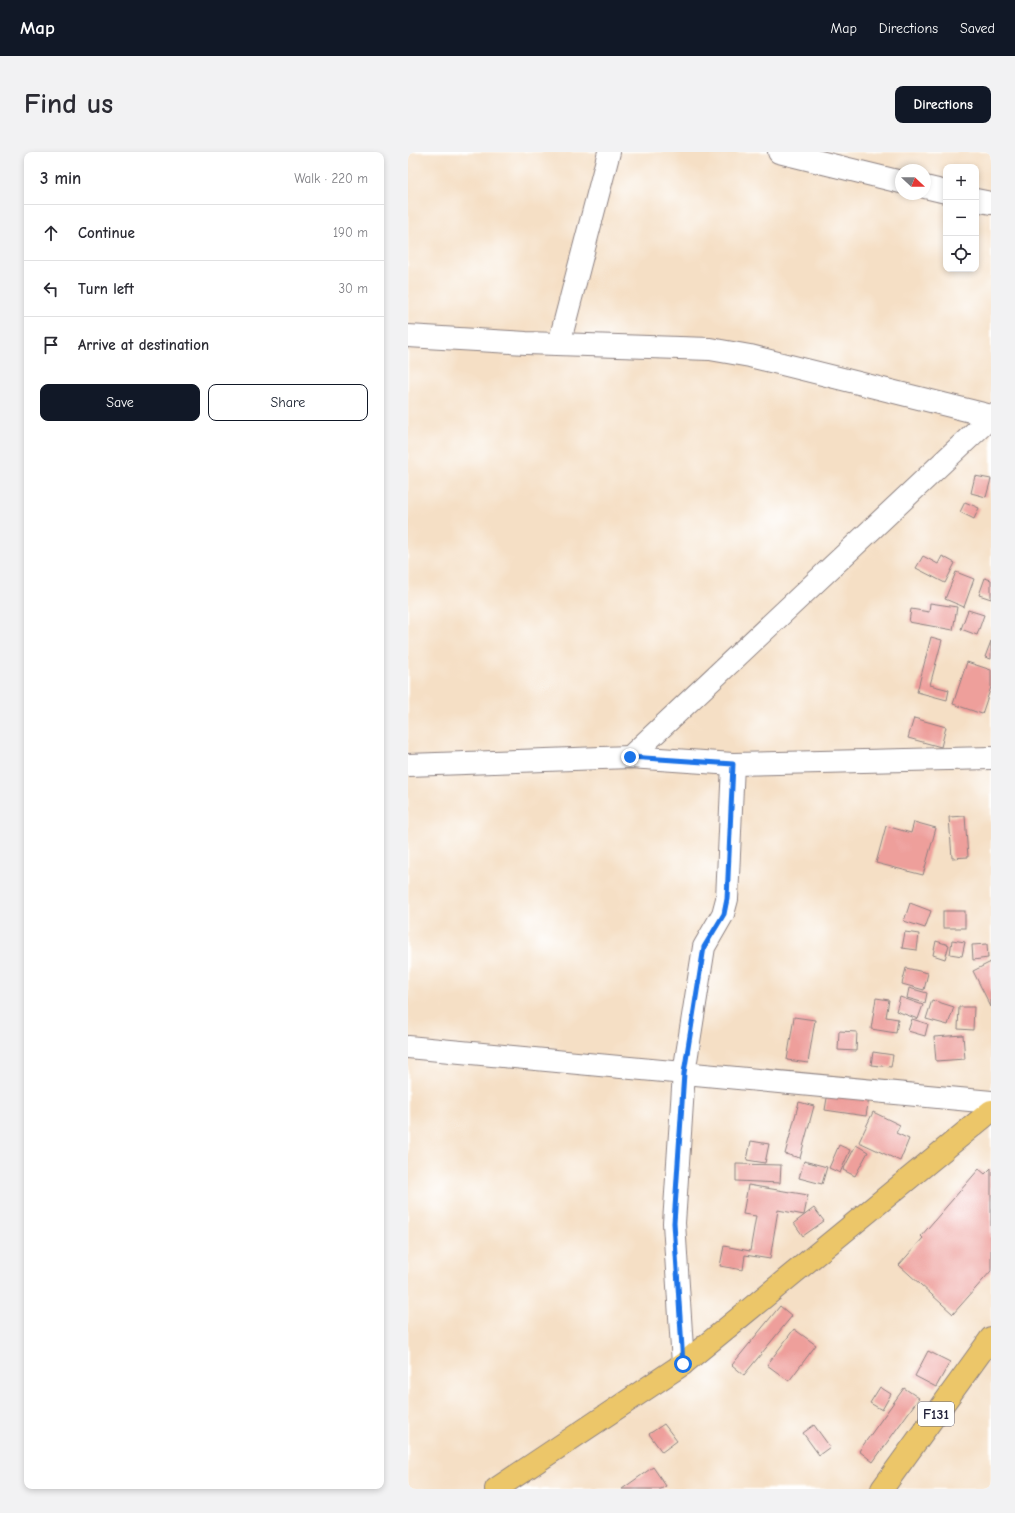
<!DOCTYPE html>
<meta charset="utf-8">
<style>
body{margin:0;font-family:"Comic Neue",sans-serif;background:#f2f2f3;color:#2b2b33}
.controls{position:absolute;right:12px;top:12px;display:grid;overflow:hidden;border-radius:8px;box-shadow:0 2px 6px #0003}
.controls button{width:36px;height:36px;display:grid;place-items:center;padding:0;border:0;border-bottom:1px solid #e1e1e2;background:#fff;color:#2b2b33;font:20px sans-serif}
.compass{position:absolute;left:487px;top:12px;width:36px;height:36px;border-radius:50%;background:#fff;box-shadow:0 2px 6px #0003;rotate:112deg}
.stop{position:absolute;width:12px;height:12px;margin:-9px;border:3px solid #1a73e8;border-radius:50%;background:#fff}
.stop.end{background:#1a73e8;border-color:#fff;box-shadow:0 1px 4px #0008}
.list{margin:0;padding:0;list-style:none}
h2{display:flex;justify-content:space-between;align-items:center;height:52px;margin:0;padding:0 16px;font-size:17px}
h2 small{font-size:13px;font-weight:400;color:#7c7c81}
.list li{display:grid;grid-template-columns:26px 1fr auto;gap:12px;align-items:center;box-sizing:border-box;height:56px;padding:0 16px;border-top:1px solid #e1e1e2}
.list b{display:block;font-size:15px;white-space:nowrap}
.list em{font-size:13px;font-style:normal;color:#7c7c81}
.actions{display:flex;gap:8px;padding:12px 16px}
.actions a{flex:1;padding:9px 0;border:1px solid #111827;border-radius:8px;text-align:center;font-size:14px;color:#111827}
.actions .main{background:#111827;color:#fff}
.icon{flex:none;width:22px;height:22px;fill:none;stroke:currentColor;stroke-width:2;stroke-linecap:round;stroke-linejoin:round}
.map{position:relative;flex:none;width:583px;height:1337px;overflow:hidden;border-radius:8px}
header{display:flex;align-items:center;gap:24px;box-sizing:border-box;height:56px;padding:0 20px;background:#111827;color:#fff}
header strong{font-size:19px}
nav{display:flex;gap:22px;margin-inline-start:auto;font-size:14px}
.intro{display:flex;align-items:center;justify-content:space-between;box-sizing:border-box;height:96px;padding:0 24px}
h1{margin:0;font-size:28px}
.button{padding:10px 18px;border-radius:8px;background:#111827;color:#fff;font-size:14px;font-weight:700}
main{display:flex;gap:24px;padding:0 24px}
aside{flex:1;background:#fff;border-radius:8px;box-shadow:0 2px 6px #0003}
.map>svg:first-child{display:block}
.building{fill:#ee9f9b}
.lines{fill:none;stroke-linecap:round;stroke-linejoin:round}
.minor-casing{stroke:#8c8080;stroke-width:24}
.primary-casing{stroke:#8c8080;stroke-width:24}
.minor{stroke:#fff;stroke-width:22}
.primary{stroke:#ecc669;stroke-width:22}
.route{stroke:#1a73e8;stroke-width:5}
.labels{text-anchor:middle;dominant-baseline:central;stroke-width:3.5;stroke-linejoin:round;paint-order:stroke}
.shield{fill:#fff;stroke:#646476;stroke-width:1}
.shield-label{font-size:14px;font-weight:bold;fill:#22223b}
</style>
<header>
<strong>Map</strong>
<nav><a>Map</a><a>Directions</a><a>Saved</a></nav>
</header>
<div class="intro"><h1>Find us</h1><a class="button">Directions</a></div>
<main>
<aside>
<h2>3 min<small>Walk · 220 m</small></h2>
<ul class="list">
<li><svg class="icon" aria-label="ahead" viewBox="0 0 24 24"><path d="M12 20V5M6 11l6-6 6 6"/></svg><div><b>Continue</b></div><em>190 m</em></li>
<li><svg class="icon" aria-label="left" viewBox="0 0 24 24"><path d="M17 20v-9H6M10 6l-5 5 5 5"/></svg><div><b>Turn left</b></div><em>30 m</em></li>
<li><svg class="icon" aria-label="arrive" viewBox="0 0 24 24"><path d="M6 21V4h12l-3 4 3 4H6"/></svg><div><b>Arrive at destination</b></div></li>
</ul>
<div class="actions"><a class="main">Save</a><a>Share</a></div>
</aside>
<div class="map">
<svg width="583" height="1337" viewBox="0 0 583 1337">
<rect width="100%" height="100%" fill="#fff"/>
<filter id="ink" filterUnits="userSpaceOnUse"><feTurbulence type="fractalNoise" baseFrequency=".025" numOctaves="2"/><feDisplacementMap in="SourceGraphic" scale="8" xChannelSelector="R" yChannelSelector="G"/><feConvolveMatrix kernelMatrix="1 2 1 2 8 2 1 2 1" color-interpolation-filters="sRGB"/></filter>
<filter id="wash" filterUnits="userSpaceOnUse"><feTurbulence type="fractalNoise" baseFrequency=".012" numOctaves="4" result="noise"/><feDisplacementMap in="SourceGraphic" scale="16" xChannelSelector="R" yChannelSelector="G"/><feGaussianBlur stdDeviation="0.9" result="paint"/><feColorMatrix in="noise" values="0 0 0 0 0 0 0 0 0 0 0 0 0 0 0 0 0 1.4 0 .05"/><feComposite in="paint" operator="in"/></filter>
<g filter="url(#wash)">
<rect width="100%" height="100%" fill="#f5dfc5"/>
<g id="blocks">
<g class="building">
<path d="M567,324L583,327L578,345L563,341Z"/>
<path d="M557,350L571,356L566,367L552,360Z"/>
<path d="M515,404L530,412L534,404L547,411L537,431L508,416Z"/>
<path d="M548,420L566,427L556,455L537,447Z"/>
<path d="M577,426L583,428V447L571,443Z"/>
<path d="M522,451L549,455L545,478L501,470L503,457L521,460Z"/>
<path d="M560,458L576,463L569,483L553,477Z"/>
<path d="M523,485L534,488L522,533L541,538L539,548L509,540Z"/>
<path d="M583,489V507L577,505Z"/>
<path d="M559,510L583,518V535L574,562L545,552Z"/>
<path d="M506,566L538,575L533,595L500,586Z"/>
<path d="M557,664L560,705L544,706L541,665Z"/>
<path d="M506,670L528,676L515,723L468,711L478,674L503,681Z"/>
<path d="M502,751L523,759L517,776L496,769Z"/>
<rect x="535" y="759" width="22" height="17"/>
<path d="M497,780L511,782L509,798L494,796Z"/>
<path d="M544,788L557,790L554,804L542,802Z"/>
<path d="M528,789L541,793L537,807L525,803Z"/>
<path d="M579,792L580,806L565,808L564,793Z"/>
<path d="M583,810V855L565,819Z"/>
<path d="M498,816L520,821L516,838L494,832Z"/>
<path d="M501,836L519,841L517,851L499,846Z"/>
<path d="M492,845L515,853L510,867L488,859Z"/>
<path d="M468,846L481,848L478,865L490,867L488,881L463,877Z"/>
<path d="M524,848L546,855L540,873L518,867Z"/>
<path d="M551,855H566L565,878L550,877Z"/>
<path d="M386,865L407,868L400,911L379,908Z"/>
<path d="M504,867L520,872L517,884L500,879Z"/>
<path d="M431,879L449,880L448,899L430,898Z"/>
<path d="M555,883L557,907L528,909L526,885Z"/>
<path d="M465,900L485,903L483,915L463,913Z"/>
<path d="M420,940L461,946L458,964L417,958Z"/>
<path d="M391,950L406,954L392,1006L377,1002Z"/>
<path d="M465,960L492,973L488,981L501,987L492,1009L451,990Z"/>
<path d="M343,989L361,992L357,1011L339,1008Z"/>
<path d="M431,993L442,998L432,1021L421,1016Z"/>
<path d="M448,993L460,1000L447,1024L435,1018Z"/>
<path d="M396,1009L419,1015L414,1032L391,1026Z"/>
<path d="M328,1012L373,1013L372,1031L328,1029Z"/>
<path d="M583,1016V1119L545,1162L491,1113L515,1086L513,1084L571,1017L577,1022Z"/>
<path d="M340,1033L400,1043L396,1063L370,1058L362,1107L337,1103L335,1118L312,1114L316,1094L342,1099L348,1064L335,1062Z"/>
<path d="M406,1056L416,1069L395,1084L386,1071Z"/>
<path d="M372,1154L384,1164L336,1223L324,1213Z"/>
<path d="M386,1177L408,1193L381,1229L359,1213Z"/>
<path d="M520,1199L542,1210L528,1235L507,1224Z"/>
<path d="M472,1235L483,1242L474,1258L462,1251Z"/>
<path d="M496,1236L511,1246L465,1310L451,1299Z"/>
<path d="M256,1272L269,1289L254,1300L241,1282Z"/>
<path d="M406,1273L422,1295L411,1303L395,1281Z"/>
<path d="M245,1315L258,1334L253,1337H214Z"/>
</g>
</g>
</g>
<g filter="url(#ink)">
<use href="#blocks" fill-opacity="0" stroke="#8c8080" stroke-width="1"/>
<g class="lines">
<defs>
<g id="minor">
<path d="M371,0L493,30"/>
<path d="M517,35L538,40"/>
<path d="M568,48L583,51"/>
<path d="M0,184L118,191L302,197L342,204L583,264"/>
<path d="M151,192L201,0"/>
<path d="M222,605L583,265"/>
<path d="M0,613L222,605L325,612L583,606"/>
<path d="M0,895L583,950"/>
<path d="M275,1212L266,1071L276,921L296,795L315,762L319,747L325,612"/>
</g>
<g id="primary">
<path d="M88,1337L275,1212L583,959"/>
<path d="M474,1337L583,1186"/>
</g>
</defs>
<use href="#minor" class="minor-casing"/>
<use href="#primary" class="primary-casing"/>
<use href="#minor" class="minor"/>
<use href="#primary" class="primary"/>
</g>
</g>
<g class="lines" filter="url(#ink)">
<path class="route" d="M222,605L325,612L319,747L316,762L296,795L276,921L266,1071L275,1212"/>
</g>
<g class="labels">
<rect class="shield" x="510" y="1250" width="36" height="24" rx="3"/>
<g class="shield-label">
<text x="528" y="1262">F131</text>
</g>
</g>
</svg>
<div class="controls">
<button>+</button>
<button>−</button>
<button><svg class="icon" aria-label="locate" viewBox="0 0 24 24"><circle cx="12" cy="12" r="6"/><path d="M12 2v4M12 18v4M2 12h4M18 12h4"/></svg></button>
</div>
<svg class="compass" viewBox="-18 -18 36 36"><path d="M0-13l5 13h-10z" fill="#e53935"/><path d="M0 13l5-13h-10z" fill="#7c7c81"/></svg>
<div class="stop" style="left:275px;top:1212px"></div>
<div class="stop end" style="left:222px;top:605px"></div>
</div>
</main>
